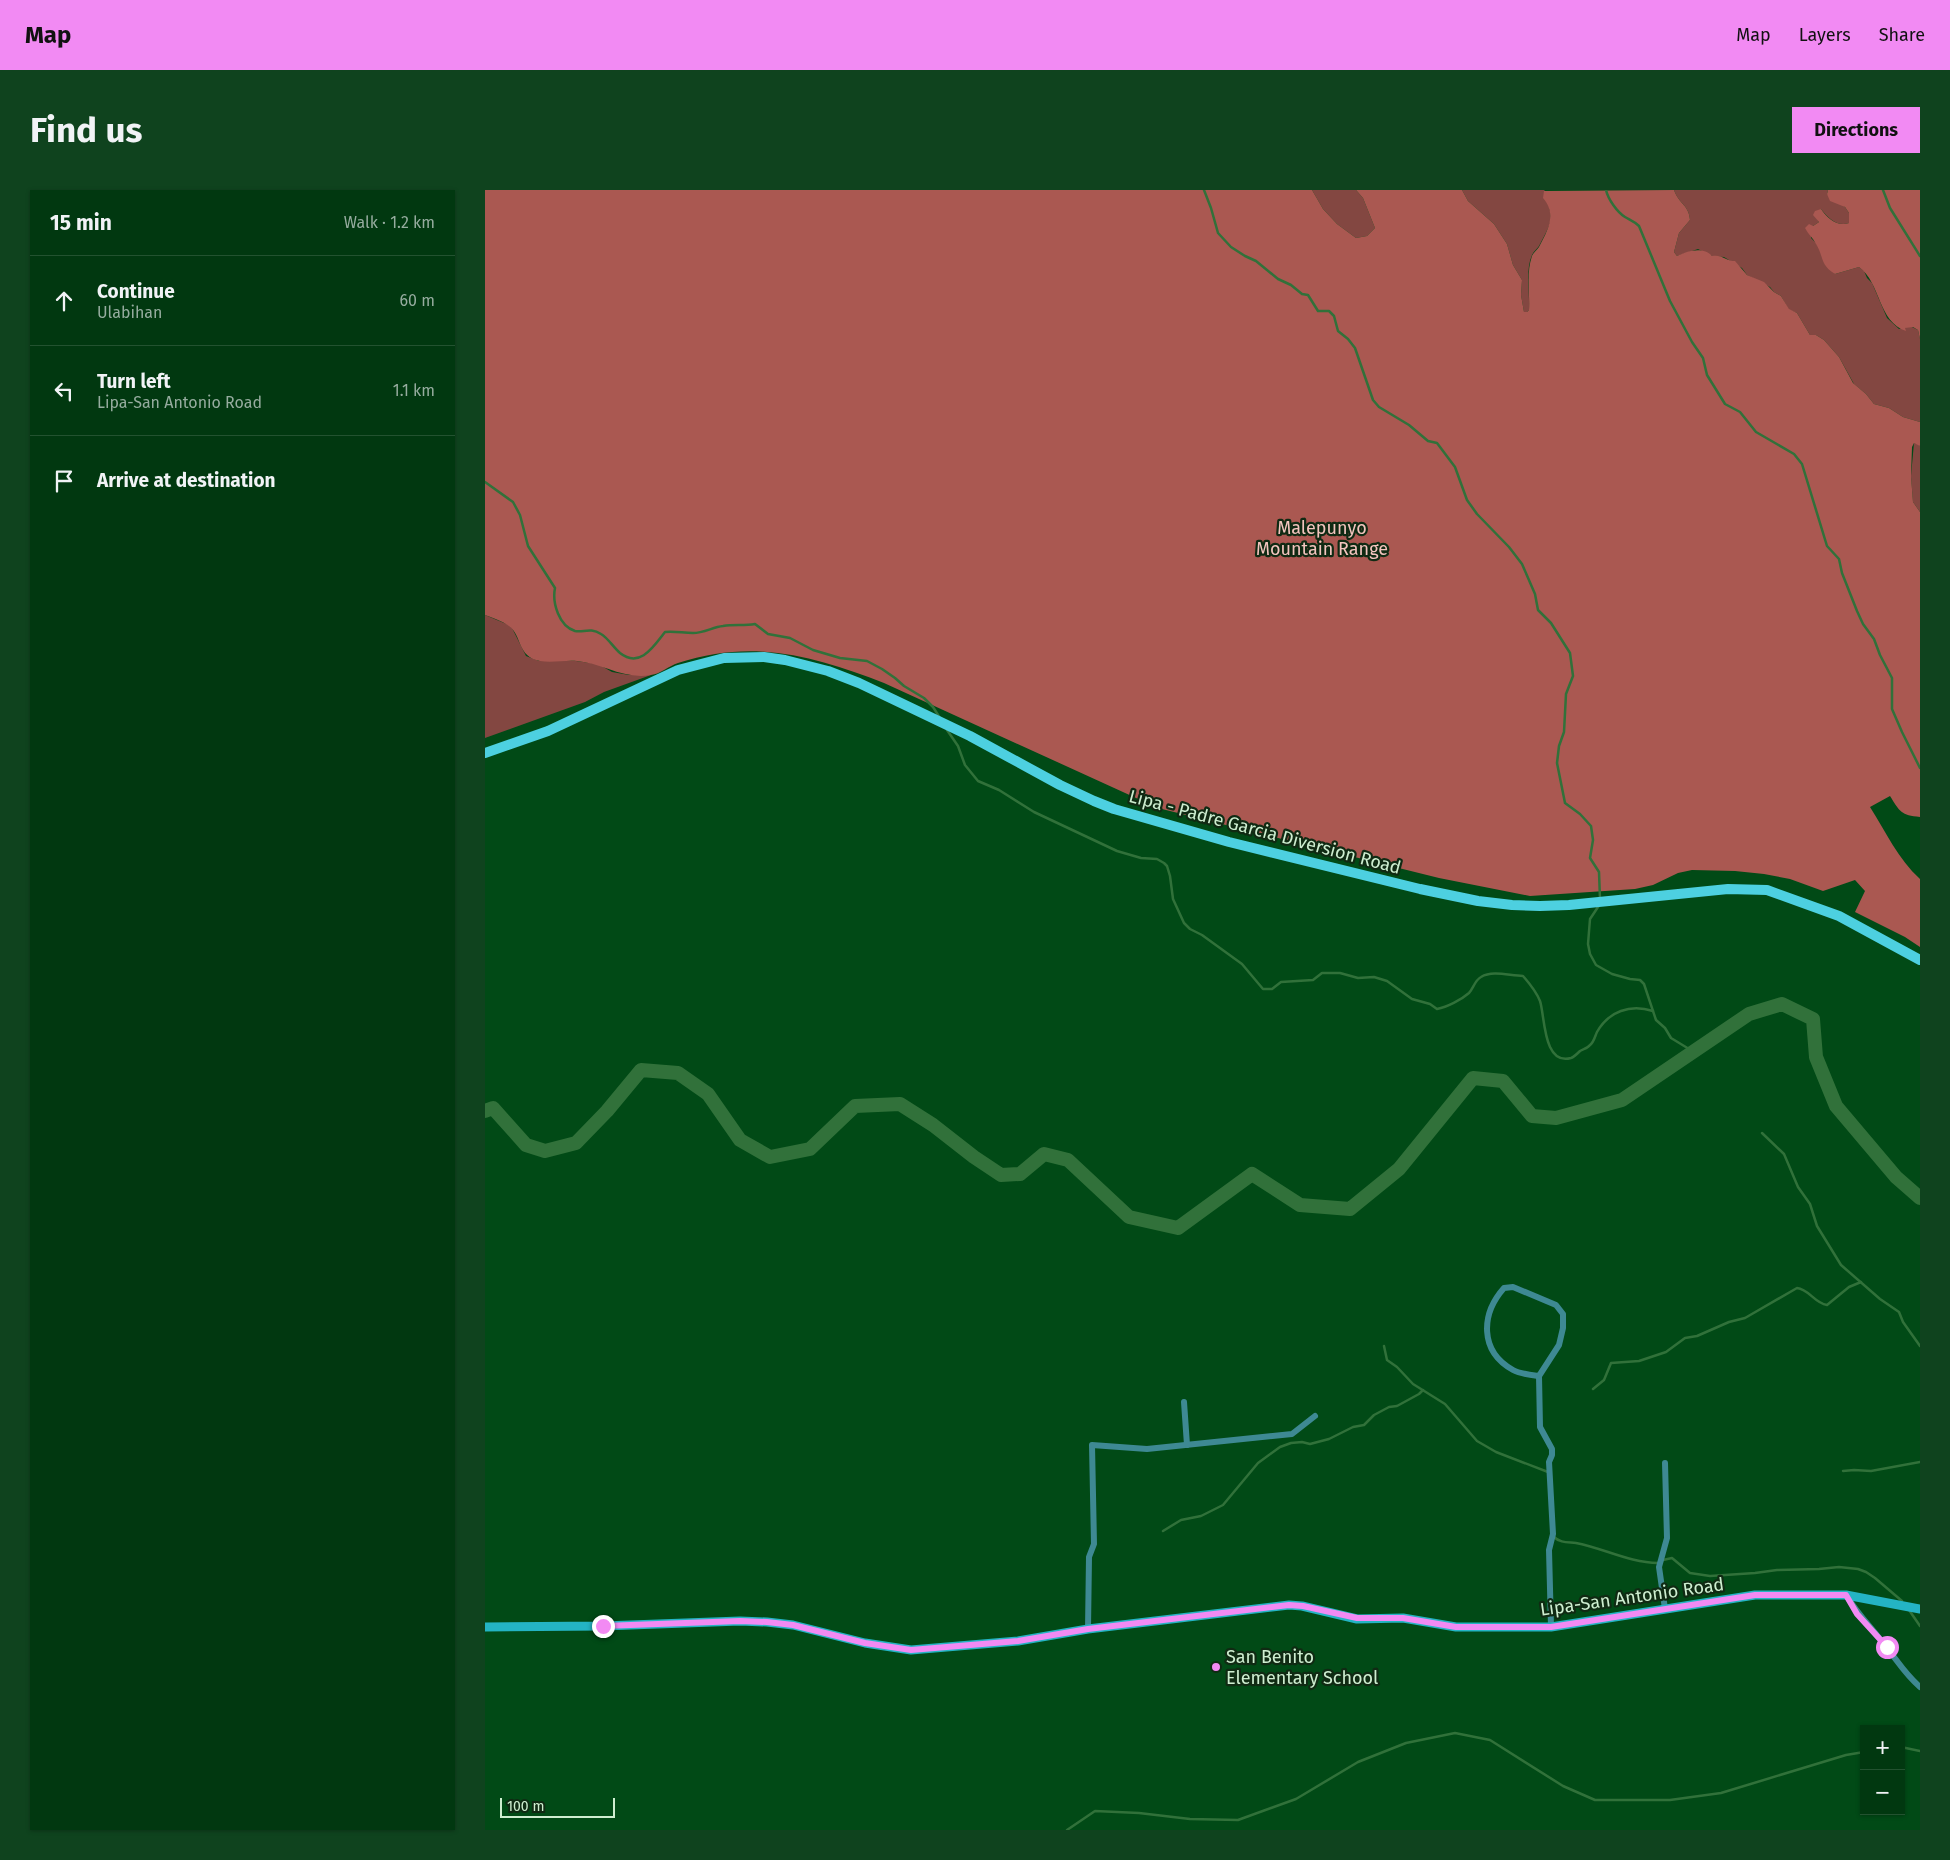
<!DOCTYPE html>
<meta charset="utf-8">
<style>
body{margin:0;font-family:"Fira Sans",sans-serif;background:#0f431e;color:#f1f3f6}
.controls{position:absolute;right:15px;bottom:15px;display:grid;overflow:hidden;border-radius:0px;box-shadow:0 1px 4px #0004}
.controls button{width:45px;height:45px;display:grid;place-items:center;padding:0;border:0;border-bottom:1px solid #235230;background:#013810;color:#f1f3f6;font:25px sans-serif}
.scale{position:absolute;left:15px;bottom:12px;width:115px;box-sizing:border-box;padding-left:5px;border:2px solid #ceeed0;border-top:0;font-size:14px;line-height:18px;white-space:nowrap;color:#ceeed0;-webkit-text-stroke:4px #102a13;paint-order:stroke}
.stop{position:absolute;width:15px;height:15px;margin:-11px;border:4px solid #f28af3;border-radius:50%;background:#fff}
.stop.end{background:#f28af3;border-color:#fff;box-shadow:0 1px 5px #0008}
.list{margin:0;padding:0;list-style:none}
h2{display:flex;justify-content:space-between;align-items:center;height:65px;margin:0;padding:0 20px;font-size:21px}
h2 small{font-size:16px;font-weight:400;color:#96ac9f}
.list li{display:grid;grid-template-columns:32px 1fr auto;gap:15px;align-items:center;box-sizing:border-box;height:90px;padding:0 20px;border-top:1px solid #235230}
.list b{display:block;font-size:19px;white-space:nowrap}
.list p{margin:0;font-size:16px;white-space:nowrap;color:#96ac9f}
.list em{font-size:16px;font-style:normal;color:#96ac9f}
.icon{flex:none;width:28px;height:28px;fill:none;stroke:currentColor;stroke-width:2;stroke-linecap:round;stroke-linejoin:round}
.map{position:relative;flex:none;width:1435px;height:1640px;overflow:hidden;border-radius:0px}
header{display:flex;align-items:center;gap:30px;box-sizing:border-box;height:70px;padding:0 25px;background:#f28af3;color:#111}
header strong{font-size:24px}
nav{display:flex;gap:28px;margin-inline-start:auto;font-size:18px}
.intro{display:flex;align-items:center;justify-content:space-between;box-sizing:border-box;height:120px;padding:0 30px}
h1{margin:0;font-size:35px}
.button{padding:12px 22px;border-radius:0px;background:#f28af3;color:#111;font-size:18px;font-weight:700}
main{display:flex;gap:30px;padding:0 30px}
aside{flex:1;background:#013810;border-radius:0px;box-shadow:0 1px 4px #0004}
.map>svg:first-child{display:block}
.green{fill:#834741}
.forest{fill:#aa5851}
.lines{fill:none;stroke-linecap:round;stroke-linejoin:round}
.stream{stroke:#31713a;stroke-width:2.5}
.river{stroke:#31713a;stroke-width:14}
.minor{stroke:#3e8993;stroke-width:6}
.secondary{stroke:#24b4c4;stroke-width:9}
.primary{stroke:#4dd0e0;stroke-width:10}
.route{stroke:#f28af3;stroke-width:6}
.poi-dot{fill:#f28af3;stroke:#102a13;stroke-width:2}
.labels{text-anchor:middle;dominant-baseline:central;stroke-width:4.5;stroke-linejoin:round;paint-order:stroke}
.park-label{font-size:18px;fill:#f4c5bf;stroke:#102a13}
.street-label{font-size:18px;fill:#ceeed0;stroke:#102a13}
.poi-label{font-size:18px;fill:#ceeed0;stroke:#102a13;text-anchor:start}
</style>
<header>
<strong>Map</strong>
<nav><a>Map</a><a>Layers</a><a>Share</a></nav>
</header>
<div class="intro"><h1>Find us</h1><a class="button">Directions</a></div>
<main>
<aside>
<h2>15 min<small>Walk · 1.2 km</small></h2>
<ul class="list">
<li><svg class="icon" aria-label="ahead" viewBox="0 0 24 24"><path d="M12 20V5M6 11l6-6 6 6"/></svg><div><b>Continue</b><p>Ulabihan</p></div><em>60 m</em></li>
<li><svg class="icon" aria-label="left" viewBox="0 0 24 24"><path d="M17 20v-9H6M10 6l-5 5 5 5"/></svg><div><b>Turn left</b><p>Lipa-San Antonio Road</p></div><em>1.1 km</em></li>
<li><svg class="icon" aria-label="arrive" viewBox="0 0 24 24"><path d="M6 21V4h12l-3 4 3 4H6"/></svg><div><b>Arrive at destination</b></div></li>
</ul>
</aside>
<div class="map">
<svg width="1435" height="1640" viewBox="0 0 1435 1640">
<rect width="100%" height="100%" fill="#014a16"/>
<g class="green">
<path d="M827,0H871L878,8L890,38L882,46L871,48L852,34L838,19Z"/>
<path d="M977,0H1060L1059,1C1069,30 1068,29 1054,56C1052,59 1048,62 1047,65C1040,81 1045,103 1044,120L1042,122H1039L1036,105L1037,90L1028,75L1022,54L1009,34L983,11Z"/>
<path d="M1189,0H1343L1342,4L1360,17L1364,23V33C1352,37 1343,28 1336,19L1331,27L1334,32L1328,36L1326,48L1331,53L1350,84L1374,77L1379,81L1382,88L1387,93L1402,128L1414,139L1425,136L1433,140L1435,149V232L1418,227L1404,218L1389,214L1381,204L1369,194L1354,167L1339,150L1331,145H1325L1312,123L1304,120L1296,106L1289,102L1285,97L1262,85L1257,78L1239,67L1227,66L1213,59L1192,66L1189,62L1194,43L1205,30C1204,15 1194,14 1189,0Z"/>
<path d="M1429,253L1433,254L1435,256V322L1428,312L1426,286Z"/>
<path d="M0,425L26,436L41,466L54,471H91L113,474L127,482L144,485H166L119,502L100,512L0,548Z"/>
</g>
<g class="forest">
<path d="M0,0H827L838,19L852,34L871,48L882,46L890,38L878,8L871,0H977L983,11L1009,34L1022,54L1028,75L1037,90L1036,105L1039,122H1042L1044,120C1045,103 1041,83 1047,66C1048,63 1052,60 1054,57C1063,40 1072,24 1058,8L1059,1L1189,0C1194,14 1204,15 1205,30L1194,43L1189,62L1192,66C1202,61 1218,56 1227,66C1237,64 1241,71 1250,71L1262,85L1279,92L1289,102L1296,106L1304,119L1312,123L1325,145H1331L1339,150L1354,167L1368,193L1381,204L1389,214L1404,218L1418,227L1435,232V256L1429,253L1427,257L1426,286L1428,312L1435,322V627C1416,625 1415,622 1405,606L1385,617C1401,642 1413,669 1435,689V757L1420,747L1370,722L1380,701L1370,690L1338,701L1305,689L1279,684L1250,681L1207,680L1193,683L1168,695L1150,699L1045,706L954,688L673,618L399,493C345,472 289,454 230,464C218,466 205,469 193,473C184,476 175,484 166,485C139,490 117,473 92,471C80,470 67,473 55,471C32,467 37,445 24,436C17,431 8,428 0,425Z"/>
<path d="M1343,0H1435V149L1433,140L1428,137L1420,138L1421,141C1393,132 1396,93 1374,77L1350,84C1335,75 1339,67 1331,54C1328,48 1323,44 1320,38L1324,34L1328,36L1334,32L1328,25L1330,21L1336,19C1342,28 1352,37 1364,33V23L1360,17L1345,11L1342,4Z"/>
</g>
<g class="lines">
<g class="stream">
<path d="M719,0L726,18L733,43L746,57L760,66L771,71L793,89L806,95L817,104L823,105L833,121H844L849,126L853,141L863,149L870,158L888,210L894,217L924,235L943,251L952,253L970,277L982,310L992,324L1024,357L1037,374L1050,404L1053,420L1066,433L1085,463L1088,486L1081,504L1079,542L1074,556L1072,573L1080,613L1095,624L1106,636L1108,650L1105,668L1114,682L1115,709"/>
<path d="M1121,0C1123,9 1132,22 1140,27C1145,30 1149,31 1154,36L1185,111L1207,152L1218,168L1222,185L1240,214L1255,222L1271,242L1309,264L1317,274L1342,356L1354,369L1357,383L1372,421L1378,434L1389,449L1395,465L1407,488V519L1417,542L1435,578"/>
<path d="M1398,0L1405,18L1435,66"/>
<path d="M0,292L28,312L35,325L43,356L70,398C67,413 74,436 90,441C98,443 105,437 116,444C123,448 128,457 135,463C155,479 169,456 180,442C190,441 198,443 208,443C219,443 228,437 238,436C249,434 259,436 270,434L283,444L305,448L328,460L355,468L382,471L397,479L410,488L419,496L439,508L448,517L455,528"/>
<path d="M462,540L473,556L480,575L493,591L514,600L549,622L632,661L656,668L672,669L679,673L682,676L685,686L688,709L699,733L705,739L717,745L757,774L778,799H787L796,792L828,790L837,783H855L873,788L889,787L902,791L927,809L945,814L952,819C962,817 976,810 984,803C988,799 990,790 996,787C1008,780 1025,786 1038,786C1045,794 1051,801 1055,811C1060,826 1058,876 1086,868C1089,867 1093,863 1095,861C1098,859 1103,858 1105,855C1109,852 1110,846 1112,842C1124,821 1145,814 1168,821"/>
<path d="M1115,714L1105,729L1103,754L1105,764L1111,775L1127,784L1145,789L1155,790L1159,794L1171,830L1180,838L1186,848L1209,862"/>
<path d="M1277,943L1299,964L1313,997L1325,1014L1332,1036L1356,1075L1395,1109L1414,1122L1418,1132L1435,1156"/>
<path d="M899,1156L902,1170L912,1177L928,1194L960,1214L992,1251L1011,1262L1063,1282"/>
<path d="M1108,1199L1119,1190L1126,1173L1154,1171L1181,1162L1200,1148L1212,1146L1244,1132L1260,1128L1312,1098C1324,1099 1329,1113 1342,1115L1364,1097L1376,1092"/>
<path d="M1358,1281L1369,1280L1386,1281L1435,1272"/>
<path d="M678,1341L696,1330L716,1326L738,1315L773,1273L795,1257L806,1253L817,1252L825,1254L844,1249L868,1237L879,1235L889,1225L904,1217L912,1216L934,1204L938,1200"/>
<path d="M1069,1347C1075,1353 1083,1352 1091,1353C1118,1358 1145,1373 1173,1373"/>
<path d="M1178,1370L1187,1368L1205,1383L1225,1386L1270,1383L1292,1380L1334,1379L1354,1377L1373,1379L1381,1382L1390,1388L1417,1411"/>
<path d="M1424,1420L1435,1436"/>
<path d="M1416,1557L1435,1561"/>
<path d="M582,1640L610,1621L654,1623L705,1629L753,1630L811,1609L873,1572L921,1553L970,1543L1005,1550L1078,1596L1110,1610H1185L1236,1603L1361,1565L1379,1562"/>
</g>
<path class="river" d="M0,921L8,918L41,955L60,961L91,953L122,921L156,880L193,883L223,904L255,950L285,967L325,959L370,916L415,914L448,935L489,967L516,985L535,984L559,964L583,970L644,1027L693,1038L767,984L815,1015L865,1019L914,979L988,888L1018,891L1047,926L1071,928L1137,910L1264,824L1297,814L1328,829L1331,867L1351,916L1411,987L1435,1008"/>
<g class="minor">
<path d="M1054,1186C1046,1185 1035,1184 1028,1180C994,1161 996,1124 1019,1098L1028,1097L1071,1115L1078,1124V1138L1074,1155L1054,1186L1055,1237L1067,1259V1265L1064,1272L1068,1344L1064,1360L1066,1437"/>
<path d="M699,1212L702,1255"/>
<path d="M1361,1405C1374,1426 1388,1439 1402,1458C1414,1473 1420,1484 1435,1497"/>
<path d="M1180,1419L1174,1377L1182,1348L1180,1273"/>
<path d="M603,1439L604,1367L609,1354L607,1255L662,1259L807,1244L830,1226"/>
</g>
<path class="secondary" d="M0,1437L118,1436L255,1431L282,1432L308,1435L380,1453L426,1460L533,1451L603,1439L804,1415L817,1416L872,1429L918,1428L971,1437H1066L1270,1405H1361L1435,1419"/>
<path class="primary" d="M0,563L63,541L193,480L239,468L279,467L300,470L343,481L374,493L485,546L575,595L609,611L629,619L744,652L935,699L993,711L1027,715L1055,716L1084,715L1243,699L1282,700L1354,726L1435,770"/>
</g>
<g class="lines">
<path class="route" d="M118,1436L255,1431L282,1432L308,1435L380,1453L426,1460L533,1451L603,1439L804,1415L818,1416L872,1428H918L971,1437H1066L1270,1405H1361L1372,1424L1402,1457"/>
</g>
<circle class="poi-dot" cx="731" cy="1477" r="5"/>
<g class="labels">
<g class="park-label">
<text x="837" y="338">Malepunyo<tspan x="837" dy="21">Mountain Range</tspan></text>
</g>
<g class="street-label">
<text transform="translate(780 642) rotate(15)">Lipa - Padre Garcia Diversion Road</text>
<text transform="translate(1147 1407) rotate(-8)">Lipa-San Antonio Road</text>
</g>
<g class="poi-label">
<text x="741" y="1467">San Benito<tspan x="741" dy="21">Elementary School</tspan></text>
</g>
</g>
</svg>
<div class="controls">
<button>+</button>
<button>−</button>
</div>
<div class="scale">100 m</div>
<div class="stop" style="left:1402px;top:1457px"></div>
<div class="stop end" style="left:118px;top:1436px"></div>
</div>
</main>
